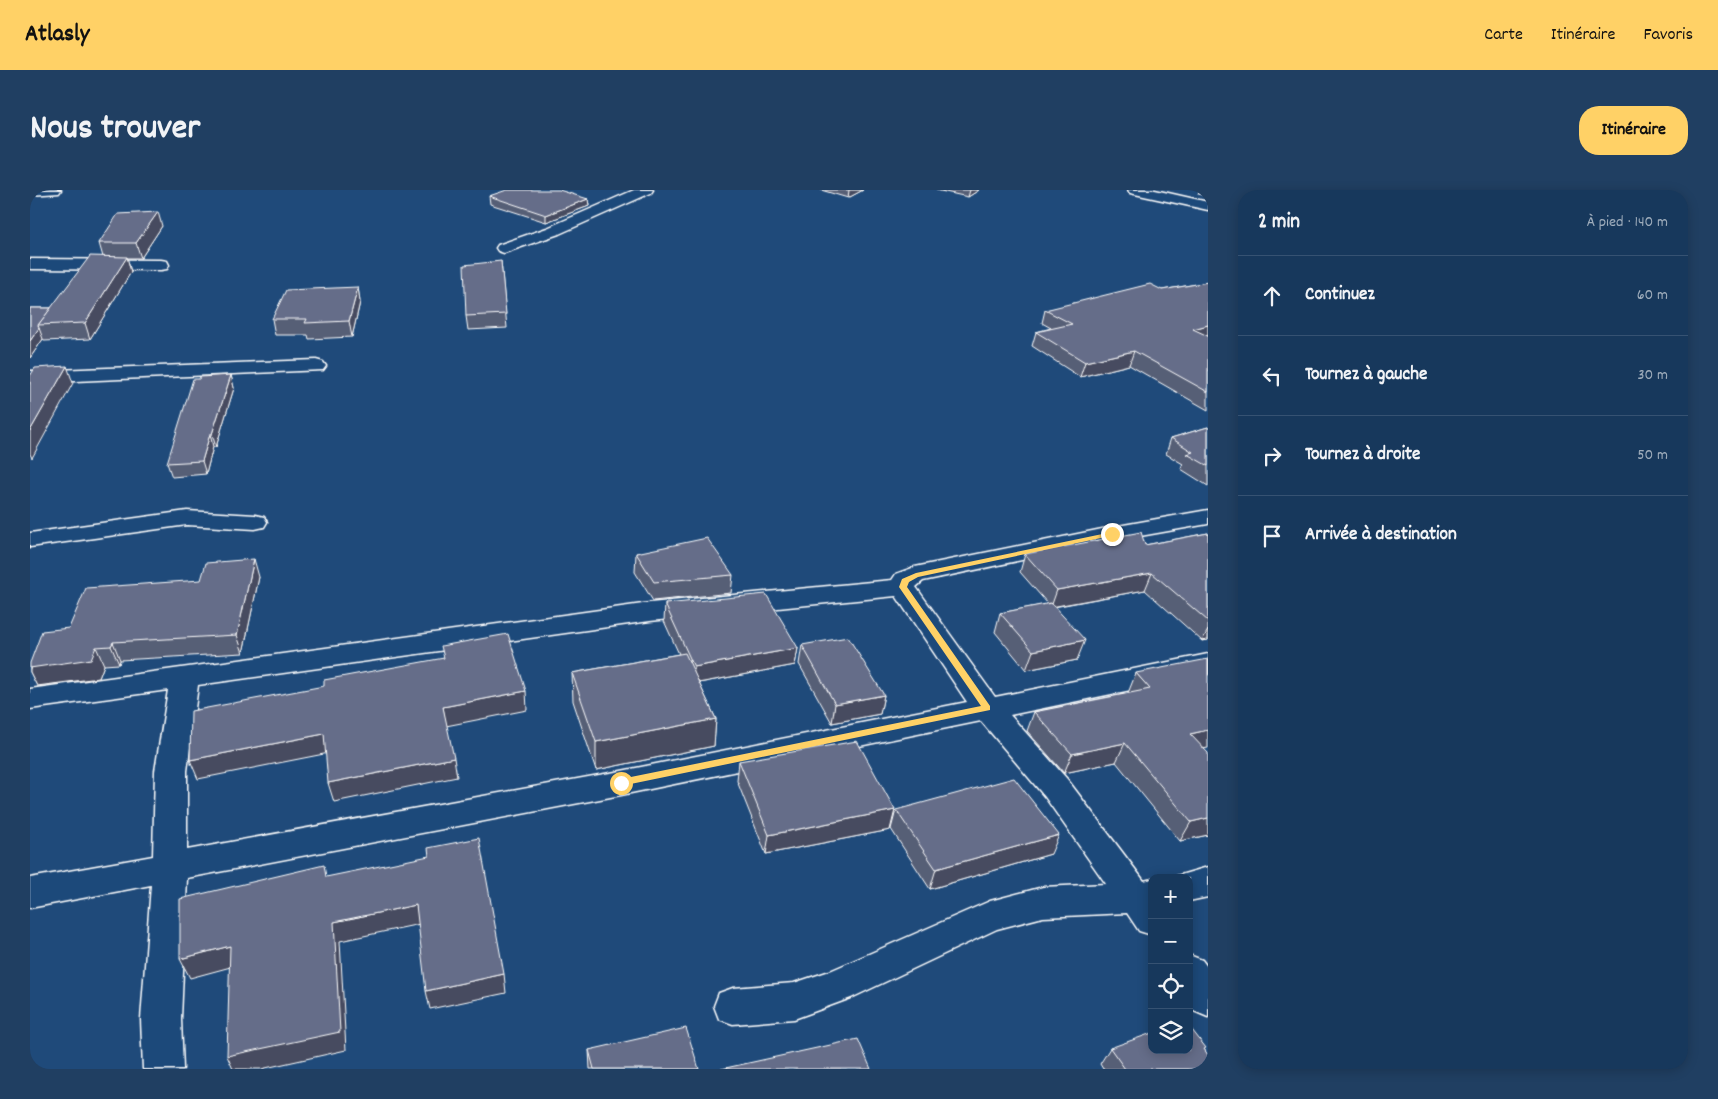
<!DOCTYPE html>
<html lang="fr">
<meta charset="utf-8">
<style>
body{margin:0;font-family:Dekko,sans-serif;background:#203f62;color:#f1f3f6}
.controls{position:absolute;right:15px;bottom:15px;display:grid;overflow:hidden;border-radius:10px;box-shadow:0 2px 12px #0003}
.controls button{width:45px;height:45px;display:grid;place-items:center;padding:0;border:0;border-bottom:1px solid #365272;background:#17385c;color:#f1f3f6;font:25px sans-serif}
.stop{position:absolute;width:15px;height:15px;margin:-11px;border:4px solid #ffd166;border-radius:50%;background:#fff}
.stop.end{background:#ffd166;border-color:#fff;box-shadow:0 1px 5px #0008}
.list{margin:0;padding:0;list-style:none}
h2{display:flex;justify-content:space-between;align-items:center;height:65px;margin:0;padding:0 20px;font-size:21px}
h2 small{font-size:16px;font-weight:400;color:#9eacbb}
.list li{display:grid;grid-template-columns:32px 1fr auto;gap:15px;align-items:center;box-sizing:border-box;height:80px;padding:0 20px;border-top:1px solid #365272}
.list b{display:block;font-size:19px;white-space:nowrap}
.list em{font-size:16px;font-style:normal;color:#9eacbb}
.icon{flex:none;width:28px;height:28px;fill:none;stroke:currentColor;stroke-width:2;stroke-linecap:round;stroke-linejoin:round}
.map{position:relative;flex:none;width:1178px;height:879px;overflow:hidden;border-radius:20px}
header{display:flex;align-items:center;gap:30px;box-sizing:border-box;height:70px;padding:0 25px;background:#ffd166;color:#111}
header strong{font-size:24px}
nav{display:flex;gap:28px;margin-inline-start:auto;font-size:18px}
.intro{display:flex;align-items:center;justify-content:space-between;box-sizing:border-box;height:120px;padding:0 30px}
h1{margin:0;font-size:35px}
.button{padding:12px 22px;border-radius:20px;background:#ffd166;color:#111;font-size:18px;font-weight:700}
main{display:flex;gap:30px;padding:0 30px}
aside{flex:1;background:#17385c;border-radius:20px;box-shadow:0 2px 12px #0003}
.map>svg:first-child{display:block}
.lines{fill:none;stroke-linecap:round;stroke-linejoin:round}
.minor-casing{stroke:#fff;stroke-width:3}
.minor{fill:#1f4a7a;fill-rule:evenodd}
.wall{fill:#575e76;stroke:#fff}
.shaded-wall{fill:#474c60;stroke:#fff}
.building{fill:#656d89;stroke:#fff}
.route{fill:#ffd166}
</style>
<header>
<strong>Atlasly</strong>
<nav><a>Carte</a><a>Itinéraire</a><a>Favoris</a></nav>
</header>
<div class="intro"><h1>Nous trouver</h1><a class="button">Itinéraire</a></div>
<main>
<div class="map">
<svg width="1178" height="879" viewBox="0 0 1178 879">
<rect width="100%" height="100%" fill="#1f4a7a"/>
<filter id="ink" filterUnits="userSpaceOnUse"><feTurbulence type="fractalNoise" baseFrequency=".02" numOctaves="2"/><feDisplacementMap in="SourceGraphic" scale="10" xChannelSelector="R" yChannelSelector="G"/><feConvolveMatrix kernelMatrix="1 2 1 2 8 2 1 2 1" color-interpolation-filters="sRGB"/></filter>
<g filter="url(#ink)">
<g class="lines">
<defs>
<g id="minor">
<path d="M0,0H31L29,3L0,5Z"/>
<path d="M604,0H623L621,3L529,44L474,63L468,61L466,58L468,55L517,38Z"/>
<path d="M1098,0H1125L1178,12V20L1100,3Z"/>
<path d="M0,69L131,70L137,71L139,75L137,79L131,80L0,79Z"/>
<path d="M286,170L293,172L296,176L293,180L0,193V181Z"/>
<path d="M1178,320V334L1082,351L893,391L886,397L965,507L1178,464V484L980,525L1037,589L1114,691L1122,689V745L1109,741L1097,723L1013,727L967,739L821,808L764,829L703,834L689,829L684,816L689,803L703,798L764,793L800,781L960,711L1013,697L1076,694L1015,607L951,531L591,605L157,688L151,829L153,879H113L111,829L121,695L0,718V688L123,666L125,581L138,500L0,519V499L620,413L862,390L866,384L885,377L1082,337ZM866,406L937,512L591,581L157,660V581L168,495L620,431Z"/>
<path d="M157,321L225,325L234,327L237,332L234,337L225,339L157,335L0,357V343Z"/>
<path d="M1178,677V707L1159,711V688H1146L1147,686Z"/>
<path d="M1159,765L1172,770L1178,778V827L1164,821L1159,814Z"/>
</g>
</defs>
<use href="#minor" class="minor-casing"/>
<use href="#minor" class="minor"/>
</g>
<g class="wall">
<path d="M791,0H833L818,8Z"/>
<path d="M906,0H949L938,7Z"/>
<path d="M1170,0H1178V6L1168,4Z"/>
<path d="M459,6L558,9L559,16L516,32L460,14Z"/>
<path d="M132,36L111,68H97L101,82L60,149L14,151L13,149L0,168V118H21L73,67L69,53Z"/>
<path d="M471,71L477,138L438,140L436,126Z"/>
<path d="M1178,92V220L1099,175L1050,187L1002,156L1006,142L1021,138L1012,133L1015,120L1132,100Z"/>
<path d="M328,97L330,112L322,147L279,149L278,145H245L242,129Z"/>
<path d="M201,185L204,198L186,257H183L176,284L142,287L137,273Z"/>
<path d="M1178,237V296L1151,279L1153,274L1136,264L1141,248Z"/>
<path d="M1178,343V450L1172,451L1115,400L1024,417L1047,470L996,480L965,442L970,423L1018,414L990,382L995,364L1115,355Z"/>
<path d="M606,363L703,385L701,403L623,411L605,382Z"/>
<path d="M229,387L213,463L90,470L89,474L74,475L69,488L7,496L0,482V478Z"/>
<path d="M635,414L768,458L765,475L669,493L686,529L684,556L566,580L543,511L542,483L649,464L634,431Z"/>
<path d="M772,455L854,505L850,524L802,533L769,474Z"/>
<path d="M1106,483L1174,558L1178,645L1150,651L1086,572L1034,583L997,541L1004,522L1098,503Z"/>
<path d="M709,571L865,620L860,640L736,664L707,591Z"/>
<path d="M866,620L1021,664L900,699L861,639Z"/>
<path d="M1080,858L1175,860L1178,879H1073L1070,874Z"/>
<path d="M559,860L669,879H560Z"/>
</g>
<g class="shaded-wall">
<path d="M819,0H833L818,8Z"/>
<path d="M940,0H949L938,7Z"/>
<path d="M558,9L559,16L516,32V25Z"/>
<path d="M128,22L132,36L111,68L106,53Z"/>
<path d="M97,67L101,82L60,149L55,133Z"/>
<path d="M328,97L330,112L322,147L319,131Z"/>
<path d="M1178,135V148L1163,139Z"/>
<path d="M9,138L13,149L0,168V151Z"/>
<path d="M1104,161L1099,175L1050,187L1055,172Z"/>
<path d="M37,176L43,193L2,268L0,264V241Z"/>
<path d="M201,185L204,198L186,257L182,244Z"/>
<path d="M180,244L183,257L176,284L172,271Z"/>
<path d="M224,369L229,387L213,463L207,445Z"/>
<path d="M1122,383L1115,400L1021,417L1027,400Z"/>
<path d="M1178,440V450L1172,451Z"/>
<path d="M1055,450L1047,470L996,480L1003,461Z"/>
<path d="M83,452L90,470L89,474L81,456Z"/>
<path d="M66,457L74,475L69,488L7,496L0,482V478Z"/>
<path d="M768,458L765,475L663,494L664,477Z"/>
<path d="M496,501L497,520L416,536L413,517Z"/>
<path d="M854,505L850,524L802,533L805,514Z"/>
<path d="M686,529L684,556L566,580V552Z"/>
<path d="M1178,540V558L1150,563L1160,544Z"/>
<path d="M294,544L299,563L168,589L160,570Z"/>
<path d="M1095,553L1086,572L1034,583L1042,564Z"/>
<path d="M424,568L427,587L304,612L298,593Z"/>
<path d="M865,620L860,640L736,664L739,645Z"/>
<path d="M1178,628V645L1150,651L1161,632Z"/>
<path d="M1029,645L1021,664L900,699L906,679Z"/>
<path d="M386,715L390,734L310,751L316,860L231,879H203L197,866L304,732Z"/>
<path d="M200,756L208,775L160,788L150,769Z"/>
<path d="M474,784L476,803L400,819L396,801Z"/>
</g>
<g class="building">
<path d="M477,0H529L558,9L516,25L459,6Z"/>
<path d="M128,22L106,53H69L88,24Z"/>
<path d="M60,66L97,67L55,133L8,135Z"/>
<path d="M471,71L476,124L436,126L434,75Z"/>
<path d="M1178,92V135L1163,139L1178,146V202L1104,161L1055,172L1006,142L1042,134L1015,120L1120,94L1132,100Z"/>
<path d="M328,97L319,131L275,133L277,129H242L256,100Z"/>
<path d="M0,118H21L8,135L9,138L0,151Z"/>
<path d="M37,176L0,241V186L5,178Z"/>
<path d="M201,185L182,244H180L172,271L137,273L163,189H169L170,187Z"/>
<path d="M1178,237V276L1157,264L1163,262L1141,248Z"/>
<path d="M1111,342L1115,355L1178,343V431L1122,383L1027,400L995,364Z"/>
<path d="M677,348L703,385L624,392L606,363Z"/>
<path d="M224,369L207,445L83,452L81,456L66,457L61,469L0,478V473L12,441L39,438L56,398L171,390L176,373Z"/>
<path d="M736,404L768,458L664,477L635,414Z"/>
<path d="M1021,413L1055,450L1003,461L970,423Z"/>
<path d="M478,444L496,501L413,517L424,568L298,593L294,544L160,570L161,521L294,496V490L414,468L411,456Z"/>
<path d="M818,447L854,505L805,514L772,455Z"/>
<path d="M655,463L686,529L566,552L542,483Z"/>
<path d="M1178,469V540L1160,544L1178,563V628L1161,632L1095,553L1042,564L1004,522L1120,499L1106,483Z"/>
<path d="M827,551L865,620L739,645L709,571Z"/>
<path d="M984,588L1029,645L906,679L866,620Z"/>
<path d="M449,648L474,784L396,801L386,715L304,732L310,842L197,866L200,756L150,769V709L294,675L296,687L399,666L398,658Z"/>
<path d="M1159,836L1176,858L1174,859L1178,865V879H1095L1080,858L1122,843V860H1159Z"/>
<path d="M656,838L669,879H564L559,860Z"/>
<path d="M828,849L841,879H691Z"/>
</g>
</g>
<path class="route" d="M1082,342L1086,344L1085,345L888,387L879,392L877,397L960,516V520L591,596L587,593L591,589L951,516L869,397L872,389L886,383Z"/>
</svg>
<div class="controls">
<button>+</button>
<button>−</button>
<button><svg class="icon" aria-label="locate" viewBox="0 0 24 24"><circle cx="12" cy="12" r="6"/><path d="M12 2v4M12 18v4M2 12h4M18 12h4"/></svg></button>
<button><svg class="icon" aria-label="layers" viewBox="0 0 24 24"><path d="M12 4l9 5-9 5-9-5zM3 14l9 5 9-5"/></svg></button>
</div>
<div class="stop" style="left:591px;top:593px"></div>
<div class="stop end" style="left:1082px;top:344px"></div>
</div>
<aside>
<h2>2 min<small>À pied · 140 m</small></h2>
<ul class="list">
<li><svg class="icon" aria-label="ahead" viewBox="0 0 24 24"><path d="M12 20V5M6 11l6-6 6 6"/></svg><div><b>Continuez</b></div><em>60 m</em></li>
<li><svg class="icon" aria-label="left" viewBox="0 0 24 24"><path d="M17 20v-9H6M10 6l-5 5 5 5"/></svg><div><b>Tournez à gauche</b></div><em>30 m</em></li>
<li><svg class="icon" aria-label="right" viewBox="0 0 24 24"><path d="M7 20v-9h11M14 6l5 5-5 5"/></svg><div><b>Tournez à droite</b></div><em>50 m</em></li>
<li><svg class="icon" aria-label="arrive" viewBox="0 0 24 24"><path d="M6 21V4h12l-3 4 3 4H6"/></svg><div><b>Arrivée à destination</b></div></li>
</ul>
</aside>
</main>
